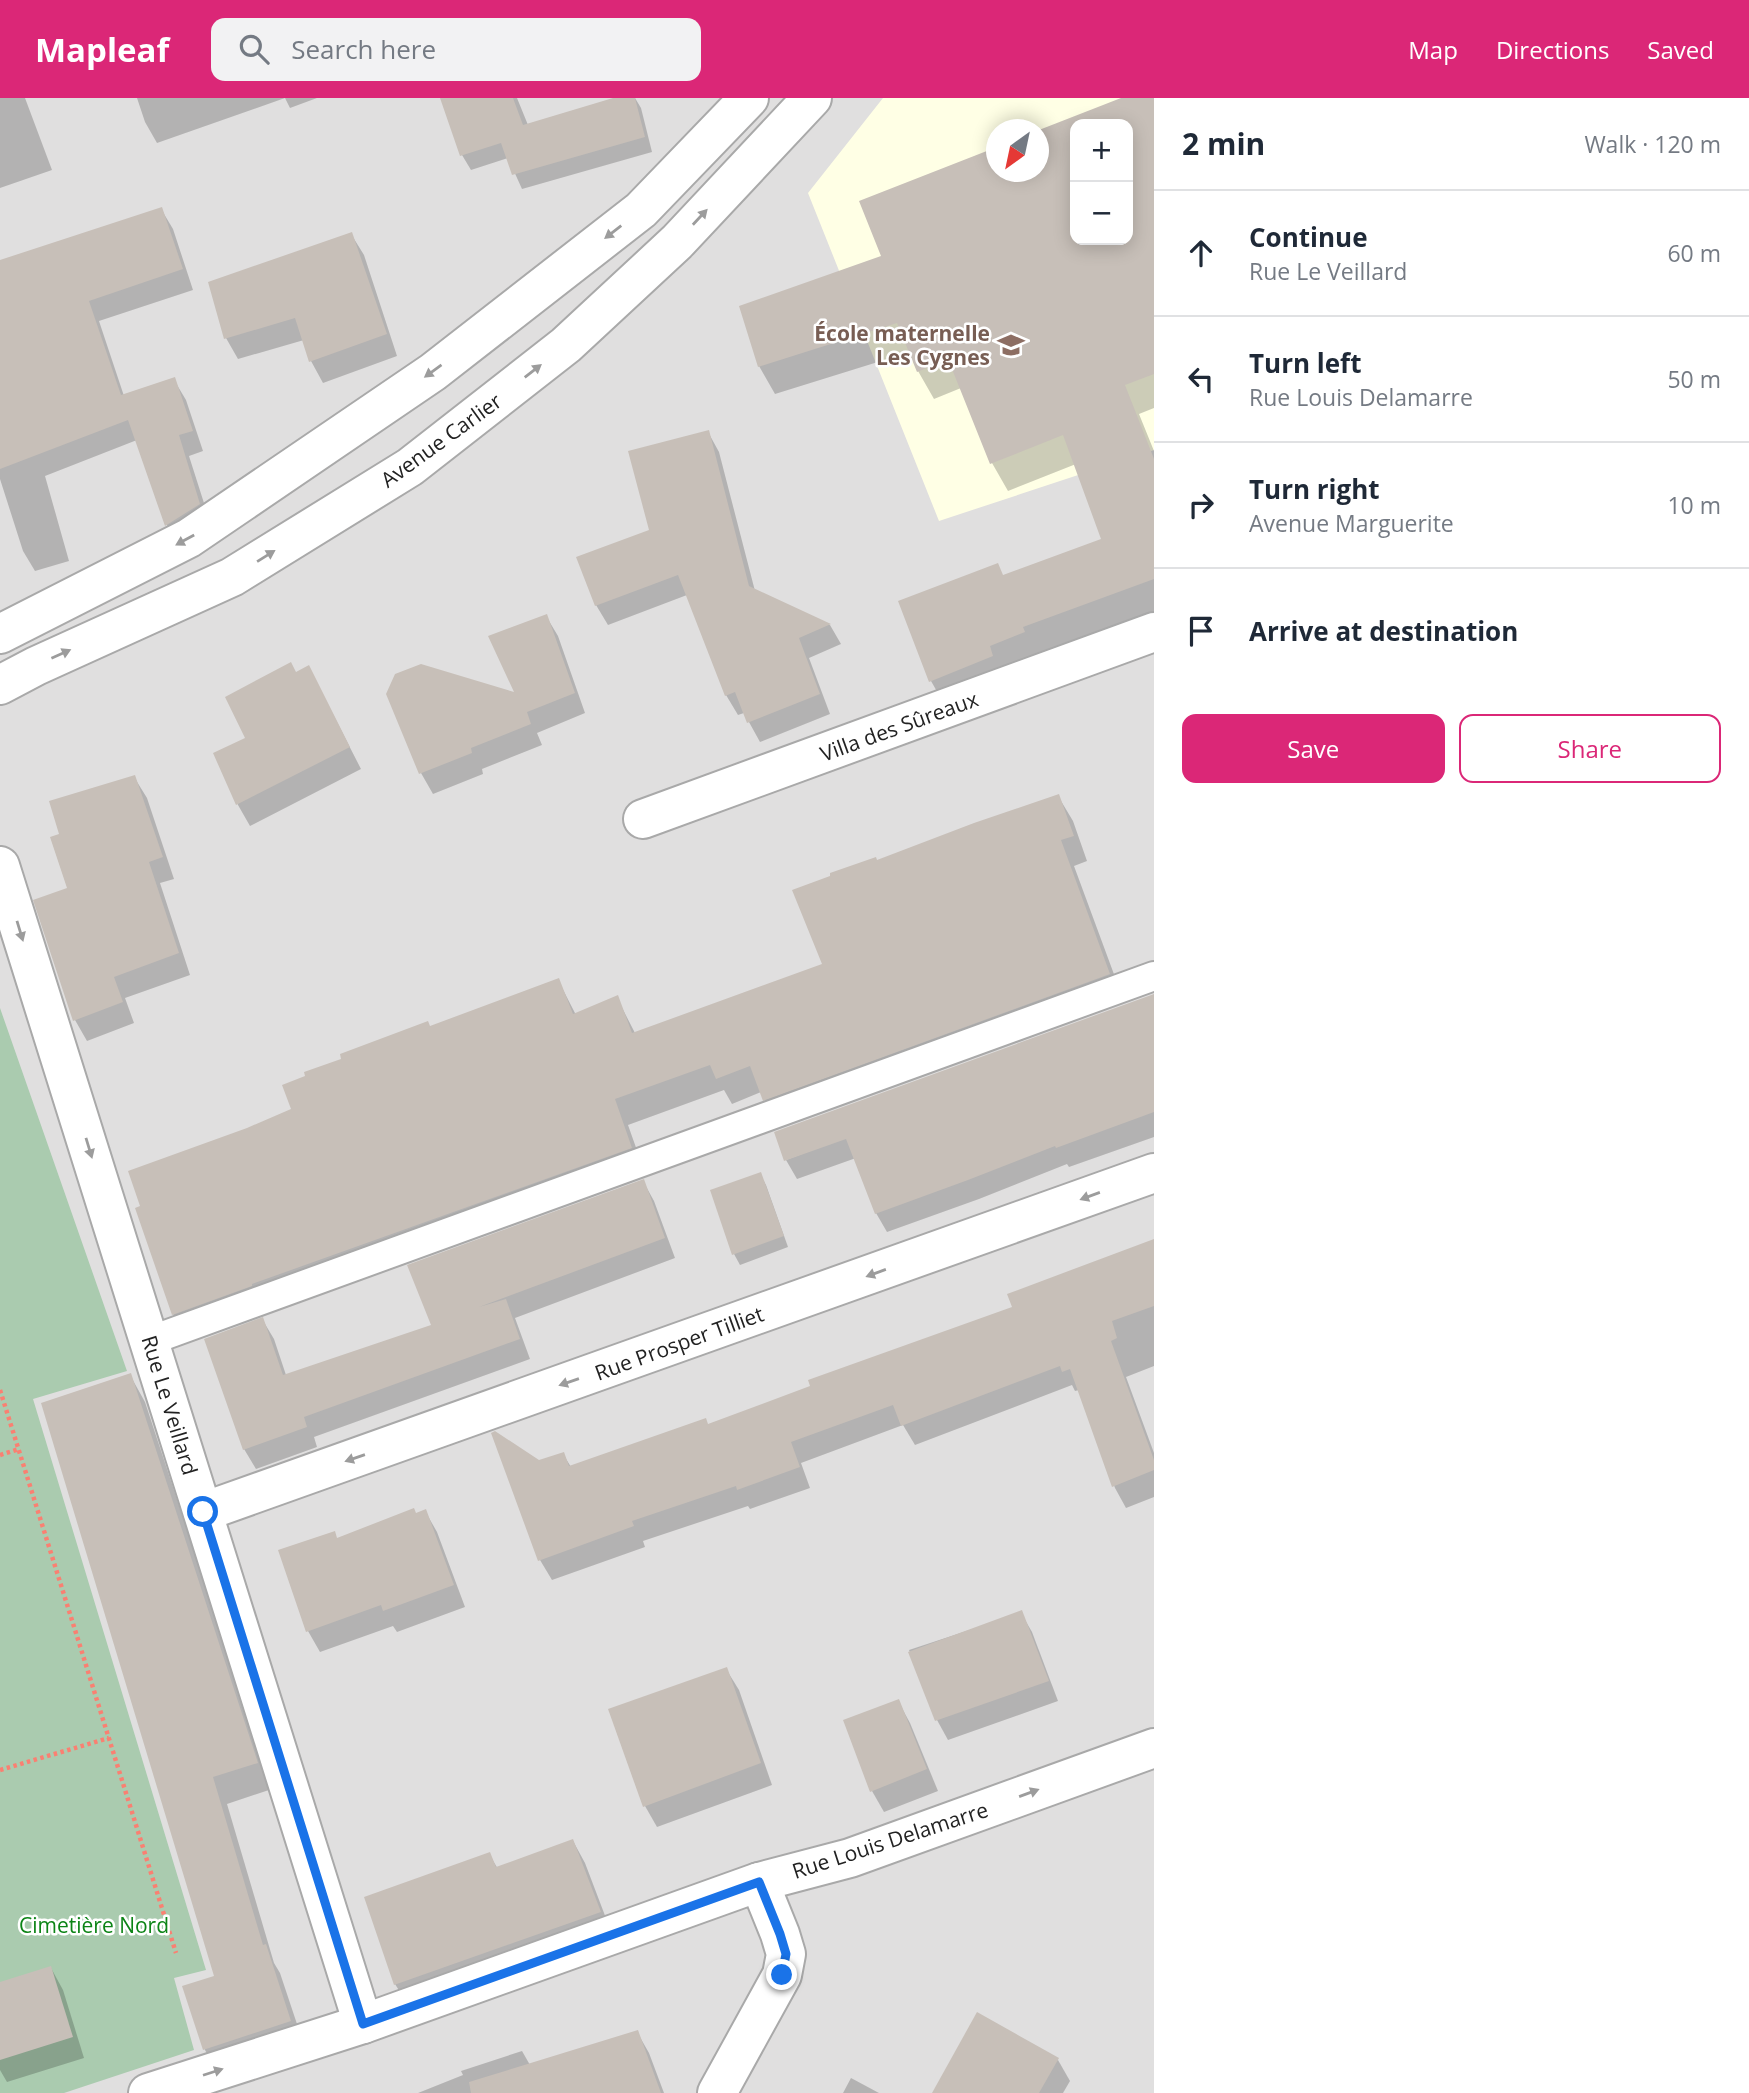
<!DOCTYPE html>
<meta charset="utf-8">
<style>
body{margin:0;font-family:"Open Sans",sans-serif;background:#f2f2f3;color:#1f2937}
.controls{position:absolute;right:21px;top:21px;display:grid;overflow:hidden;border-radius:14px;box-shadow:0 4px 18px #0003}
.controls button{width:63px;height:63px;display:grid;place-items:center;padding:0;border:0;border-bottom:2px solid #e0e1e3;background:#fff;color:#1f2937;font:35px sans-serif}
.compass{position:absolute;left:986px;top:21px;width:63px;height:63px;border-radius:50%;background:#fff;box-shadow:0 4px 18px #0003;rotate:213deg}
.stop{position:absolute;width:21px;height:21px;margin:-16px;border:5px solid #1a73e8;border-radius:50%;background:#fff}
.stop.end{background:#1a73e8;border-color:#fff;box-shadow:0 2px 7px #0008}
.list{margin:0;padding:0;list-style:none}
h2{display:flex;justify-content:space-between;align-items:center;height:91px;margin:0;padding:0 28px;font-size:30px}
h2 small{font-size:23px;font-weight:400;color:#747a83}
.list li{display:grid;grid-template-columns:46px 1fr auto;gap:21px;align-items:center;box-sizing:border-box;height:126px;padding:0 28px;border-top:2px solid #e0e1e3}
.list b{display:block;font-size:26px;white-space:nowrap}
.list p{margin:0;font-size:23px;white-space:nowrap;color:#747a83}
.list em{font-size:23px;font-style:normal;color:#747a83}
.actions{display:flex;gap:14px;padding:21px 28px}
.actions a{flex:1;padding:16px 0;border:2px solid #db2777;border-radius:14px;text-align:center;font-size:24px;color:#db2777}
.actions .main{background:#db2777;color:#fff}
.icon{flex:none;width:38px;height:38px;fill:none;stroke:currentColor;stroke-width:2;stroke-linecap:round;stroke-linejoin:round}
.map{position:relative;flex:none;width:1154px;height:1995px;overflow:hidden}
header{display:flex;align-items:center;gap:42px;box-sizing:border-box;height:98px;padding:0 35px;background:#db2777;color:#fff}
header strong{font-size:33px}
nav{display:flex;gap:38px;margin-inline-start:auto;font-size:24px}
.search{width:490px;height:63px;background:#f2f2f3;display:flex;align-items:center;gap:18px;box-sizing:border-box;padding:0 24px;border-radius:14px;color:#747a83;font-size:26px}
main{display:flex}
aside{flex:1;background:#fff}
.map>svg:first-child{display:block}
.residential{fill:#e0dfdf;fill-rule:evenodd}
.education{fill:#ffffe5;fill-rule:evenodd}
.cemetery{fill:#aacbaf}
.shadow{fill:#0003;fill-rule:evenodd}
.building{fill:#c7bfb8;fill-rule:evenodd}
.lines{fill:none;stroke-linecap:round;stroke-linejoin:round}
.lane-casing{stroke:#a9a9a9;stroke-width:32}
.street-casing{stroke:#a9a9a9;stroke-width:42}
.path{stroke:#fa8072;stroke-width:4.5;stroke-dasharray:3.5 3.5;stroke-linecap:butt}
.lane{stroke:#fff;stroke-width:28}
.street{stroke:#fff;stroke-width:38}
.oneway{fill:#9c9c9c}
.route{stroke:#1a73e8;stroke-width:9}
.labels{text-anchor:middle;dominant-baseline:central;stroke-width:5;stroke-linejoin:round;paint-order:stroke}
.education-label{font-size:21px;font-weight:bold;fill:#785e54;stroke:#fff;text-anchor:end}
.street-label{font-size:21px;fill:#222;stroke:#fff}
.park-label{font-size:21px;fill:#0c8416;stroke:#fff}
</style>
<header>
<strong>Mapleaf</strong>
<div class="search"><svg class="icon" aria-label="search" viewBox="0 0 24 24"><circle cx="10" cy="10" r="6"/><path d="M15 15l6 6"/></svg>Search here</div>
<nav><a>Map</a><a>Directions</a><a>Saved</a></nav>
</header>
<main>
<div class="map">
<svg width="1154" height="1995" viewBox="0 0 1154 1995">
<rect width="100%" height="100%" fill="#f2efe9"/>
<path class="residential" d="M0,0H1154V1995H0ZM1075,26H1128V142H1075ZM996,32H1038V74H996Z"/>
<path class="education" d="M883,0H1154V352L939,423L808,95ZM1075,26H1128V142H1075ZM996,32H1038V74H996Z"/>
<path class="cemetery" d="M0,910L127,1273L33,1301L206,1872L174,1880L194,1952L64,1995H0Z"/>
<g class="shadow">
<path d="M0,0H25L52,72L0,90Z"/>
<path d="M137,0H317L290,10L285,0L157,45L145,24Z"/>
<path d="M442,0H517L528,27L619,0H635L641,10L652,54L522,91L508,60L471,72L462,57Z"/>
<path d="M1126,0H1154V310L1139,316L1154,353V515L1038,557L947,611L931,583L900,504L1004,478L1103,443L1076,366L1008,393L992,365L961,290L934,301L918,273L910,254L775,296L759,268L884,160L996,74H1038V34ZM1075,26H1128V142H1075Z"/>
<path d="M161,111L173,131L193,192L99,223L124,298L174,282L186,302L203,353L189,358L211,427L178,447L167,427L137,342L45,378L69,463L35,473L23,453L0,381V163Z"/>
<path d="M351,136L364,157L397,258L323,285L311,263L304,242L238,261L226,240Z"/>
<path d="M708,334L719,354L755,493L830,527L841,546L809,560L830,616L760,644L744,615L738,617L726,597L687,497L608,527L596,507L651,433Z"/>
<path d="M546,518L558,538L585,615L537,635L542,647L482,671L483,676L433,696L421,675L518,596Z"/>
<path d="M296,576L320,591L361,671L250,728L238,707L215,656L247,641Z"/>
<path d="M134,679L147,700L174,781L160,785L190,877L125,900L134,925L87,943L75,922L70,791L61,737Z"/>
<path d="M1058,698L1073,723L1087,763L1074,768L1115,879L779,1027L761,994L732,1006L724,992L628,1027L645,1075L188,1241L173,1216L247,1032L293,1012L430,930L558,882L576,917L617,900L635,935L825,867L877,764Z"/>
<path d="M1154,921V1039L1069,1069L1067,1066L979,1101L887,1134L876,1115L856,1060L797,1081L786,1062Z"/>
<path d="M760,1076L766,1087L788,1149L740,1167L734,1156Z"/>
<path d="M643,1083L654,1103L675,1160L515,1220L530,1261L314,1339L317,1349L256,1371L244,1351L262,1221L274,1241L287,1280L433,1229Z"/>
<path d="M1154,1143V1268L1126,1279L1154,1355V1399L1126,1410L1115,1390L1079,1292L1075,1293L1072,1287L915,1347L903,1327L801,1365L810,1390L750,1411L748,1408L643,1443L645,1449L552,1482L540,1462L493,1336L539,1364L563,1356L571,1369L709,1328L1014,1210Z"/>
<path d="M130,1277L145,1304L272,1691L227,1706L274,1865L280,1875L305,1950L220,1978L205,1952L184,1889L216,1879Z"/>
<path d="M425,1413L437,1434L465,1509L397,1534L393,1528L320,1554L308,1533L416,1417Z"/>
<path d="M1021,1515L1032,1534L1058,1603L948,1642L937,1622L909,1552Z"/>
<path d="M726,1571L739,1592L772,1687L657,1729L645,1708Z"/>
<path d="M898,1603L910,1625L938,1693L884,1714L872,1693Z"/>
<path d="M573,1743L585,1765L612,1836L408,1907L395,1886L489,1756L498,1771Z"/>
<path d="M51,1870L63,1892L84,1960L7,1984L0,1972V1886Z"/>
<path d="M637,1934L649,1955L664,1995H418L463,1977L461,1973L522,1953L530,1967Z"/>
<path d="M1058,1962L1070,1983L1063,1995H934Z"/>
<path d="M851,1980L879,1995H843Z"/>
</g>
<g class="building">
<path d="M440,0H513L523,27L613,0H635L645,39L512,77L501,45L460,58Z"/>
<path d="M1121,0H1154V276L1125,287L1154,361V481L1023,529L1025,534L990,548L993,558L929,584L898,503L998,465L1003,477L1101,441L1063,337L990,366L948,261L917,274L897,225L758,269L739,208L881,158L859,103L997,49V74H1039V32ZM1075,26H1128V142H1075Z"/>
<path d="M162,109L183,171L89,203L121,297L175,279L193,333L179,337L200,406L165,428L128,322L0,371V162Z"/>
<path d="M352,134L387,236L309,264L295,220L224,241L208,184Z"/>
<path d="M709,332L749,488L831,526L799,540L820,596L747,625L735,594L725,598L678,477L595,508L576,459L649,432L628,353Z"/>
<path d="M547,516L575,595L527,614L531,626L471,650L472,655L419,676L386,596L395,576L421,566L514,594L488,538Z"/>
<path d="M291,564L296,574L309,567L350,649L236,707L213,655L245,640L225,599Z"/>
<path d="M135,677L163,759L149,764L179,855L114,879L123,904L73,923L33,802L67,790L50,739L59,736L49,703Z"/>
<path d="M1059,696L1074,738L1061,742L1110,876L763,1003L750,968L716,981L710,967L615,1001L632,1050L252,1186V1188L172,1217L135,1110L140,1108L128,1073L247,1030L291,1011L282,987L305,978L304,974L341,961L340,956L428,923L430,928L559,880L573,916L618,897L632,935L822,866L792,792L830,778V775L876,759L877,762L974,725Z"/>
<path d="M1154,896V1014L1056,1050L1055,1048L968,1082L875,1116L846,1041L784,1063L774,1034Z"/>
<path d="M761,1074L784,1138L732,1157L710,1092Z"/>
<path d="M644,1081L665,1140L479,1209L506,1201L520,1241L304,1319L307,1329L243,1352L204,1241L263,1219L283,1277L431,1227L407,1167Z"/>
<path d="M1154,1141V1208L1112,1223L1117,1240L1111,1243L1154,1362V1372L1112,1389L1070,1271L1062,1274L1060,1268L901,1328L893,1307L791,1344L800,1369L737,1392L736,1388L632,1423L634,1428L538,1463L491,1335L495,1333L539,1362L564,1354L569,1368L706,1320L708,1326L810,1288L808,1282L1012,1209L1007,1196Z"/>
<path d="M131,1275L258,1665L213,1679L263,1847L266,1846L291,1923L203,1952L182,1888L214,1878L41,1305Z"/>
<path d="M414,1410L416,1415L426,1411L454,1487L383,1513L381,1507L306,1534L278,1452L335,1433L337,1440Z"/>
<path d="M1022,1512L1049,1583L935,1623L908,1554Z"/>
<path d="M727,1569L761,1665L643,1709L608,1611Z"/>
<path d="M899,1601L927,1671L870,1694L843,1622Z"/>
<path d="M573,1741L601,1814L394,1887L364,1799L490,1754L496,1769Z"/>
<path d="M51,1868L73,1939L0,1962V1884Z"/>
<path d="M977,1914L1059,1960L1039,1995H932Z"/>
<path d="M638,1932L661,1995H471L469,1984Z"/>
</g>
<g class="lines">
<defs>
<path id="lane" d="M149,1243L1154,878"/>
<g id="street">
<path d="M0,536L189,440L433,274L641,112L749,0"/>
<path d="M0,587L36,568L232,479L410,369L566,247L677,144L812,0"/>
<path d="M643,721L1154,534"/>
<path d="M0,768L363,1926"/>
<path d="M203,1414L1154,1075"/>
<path d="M148,1995L363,1926L759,1784L850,1760L1154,1650"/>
<path d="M717,1995L782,1877L786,1856L780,1836L759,1784"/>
</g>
</defs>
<use href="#lane" class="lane-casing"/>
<use href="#street" class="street-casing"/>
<g class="path">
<path d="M0,1292L176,1855"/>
<path d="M0,1357L19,1351"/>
<path d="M0,1672L109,1640"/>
</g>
<use href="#lane" class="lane"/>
<use href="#street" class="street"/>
</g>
<defs><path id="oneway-solid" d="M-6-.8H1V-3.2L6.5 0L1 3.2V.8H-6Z" transform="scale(1.75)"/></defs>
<g class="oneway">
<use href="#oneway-solid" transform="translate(700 119) rotate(-47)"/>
<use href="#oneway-solid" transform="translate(613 134) rotate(142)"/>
<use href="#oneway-solid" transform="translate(433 273) rotate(144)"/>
<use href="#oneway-solid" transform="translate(533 273) rotate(-38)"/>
<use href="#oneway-solid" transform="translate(185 442) rotate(151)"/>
<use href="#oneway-solid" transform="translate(266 458) rotate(-32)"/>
<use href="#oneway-solid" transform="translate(61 556) rotate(-24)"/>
<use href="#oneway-solid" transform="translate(20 833) rotate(73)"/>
<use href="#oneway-solid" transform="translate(89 1050) rotate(73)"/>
<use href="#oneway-solid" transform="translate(1090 1098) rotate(160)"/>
<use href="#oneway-solid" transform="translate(876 1175) rotate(160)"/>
<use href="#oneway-solid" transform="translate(569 1284) rotate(161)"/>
<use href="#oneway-solid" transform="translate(355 1360) rotate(161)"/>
<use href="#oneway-solid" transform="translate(1029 1695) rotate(-20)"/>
<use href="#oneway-solid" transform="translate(213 1974) rotate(-18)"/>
</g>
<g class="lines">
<path class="route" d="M203,1414L363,1926L759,1784L780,1836L786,1856L782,1877"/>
</g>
<defs>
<symbol id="school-bare" viewBox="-9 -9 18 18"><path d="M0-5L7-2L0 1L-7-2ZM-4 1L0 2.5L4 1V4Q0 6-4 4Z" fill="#8d6e63" stroke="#fff" stroke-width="2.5" paint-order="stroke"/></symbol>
</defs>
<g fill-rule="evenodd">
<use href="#school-bare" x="992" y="228" width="38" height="38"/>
</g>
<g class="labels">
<g class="education-label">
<text x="990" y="235">École maternelle<tspan x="990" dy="24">Les Cygnes</tspan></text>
</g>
<g class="street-label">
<text transform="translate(441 342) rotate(-36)">Avenue Carlier</text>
<text transform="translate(899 628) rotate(-20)">Villa des Sûreaux</text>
<text transform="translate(679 1245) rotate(-20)">Rue Prosper Tilliet</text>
<text transform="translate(170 1307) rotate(73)">Rue Le Veillard</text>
<text transform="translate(890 1742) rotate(-18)">Rue Louis Delamarre</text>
</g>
<g class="park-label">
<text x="94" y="1827">Cimetière Nord</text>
</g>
</g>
</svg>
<div class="controls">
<button>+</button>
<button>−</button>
</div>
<svg class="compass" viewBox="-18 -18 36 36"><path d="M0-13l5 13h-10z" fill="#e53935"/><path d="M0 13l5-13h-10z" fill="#747a83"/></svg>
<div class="stop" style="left:203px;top:1414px"></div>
<div class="stop end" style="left:782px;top:1877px"></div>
</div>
<aside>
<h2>2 min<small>Walk · 120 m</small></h2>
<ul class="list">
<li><svg class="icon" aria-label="ahead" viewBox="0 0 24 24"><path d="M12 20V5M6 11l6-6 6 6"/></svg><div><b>Continue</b><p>Rue Le Veillard</p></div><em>60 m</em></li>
<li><svg class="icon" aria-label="left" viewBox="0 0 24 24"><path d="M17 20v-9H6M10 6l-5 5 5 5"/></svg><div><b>Turn left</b><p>Rue Louis Delamarre</p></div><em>50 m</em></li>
<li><svg class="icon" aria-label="right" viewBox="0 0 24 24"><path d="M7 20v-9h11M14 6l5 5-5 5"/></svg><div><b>Turn right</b><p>Avenue Marguerite</p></div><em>10 m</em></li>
<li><svg class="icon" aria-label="arrive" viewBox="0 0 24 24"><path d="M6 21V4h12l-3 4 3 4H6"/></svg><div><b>Arrive at destination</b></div></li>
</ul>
<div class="actions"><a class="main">Save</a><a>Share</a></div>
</aside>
</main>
